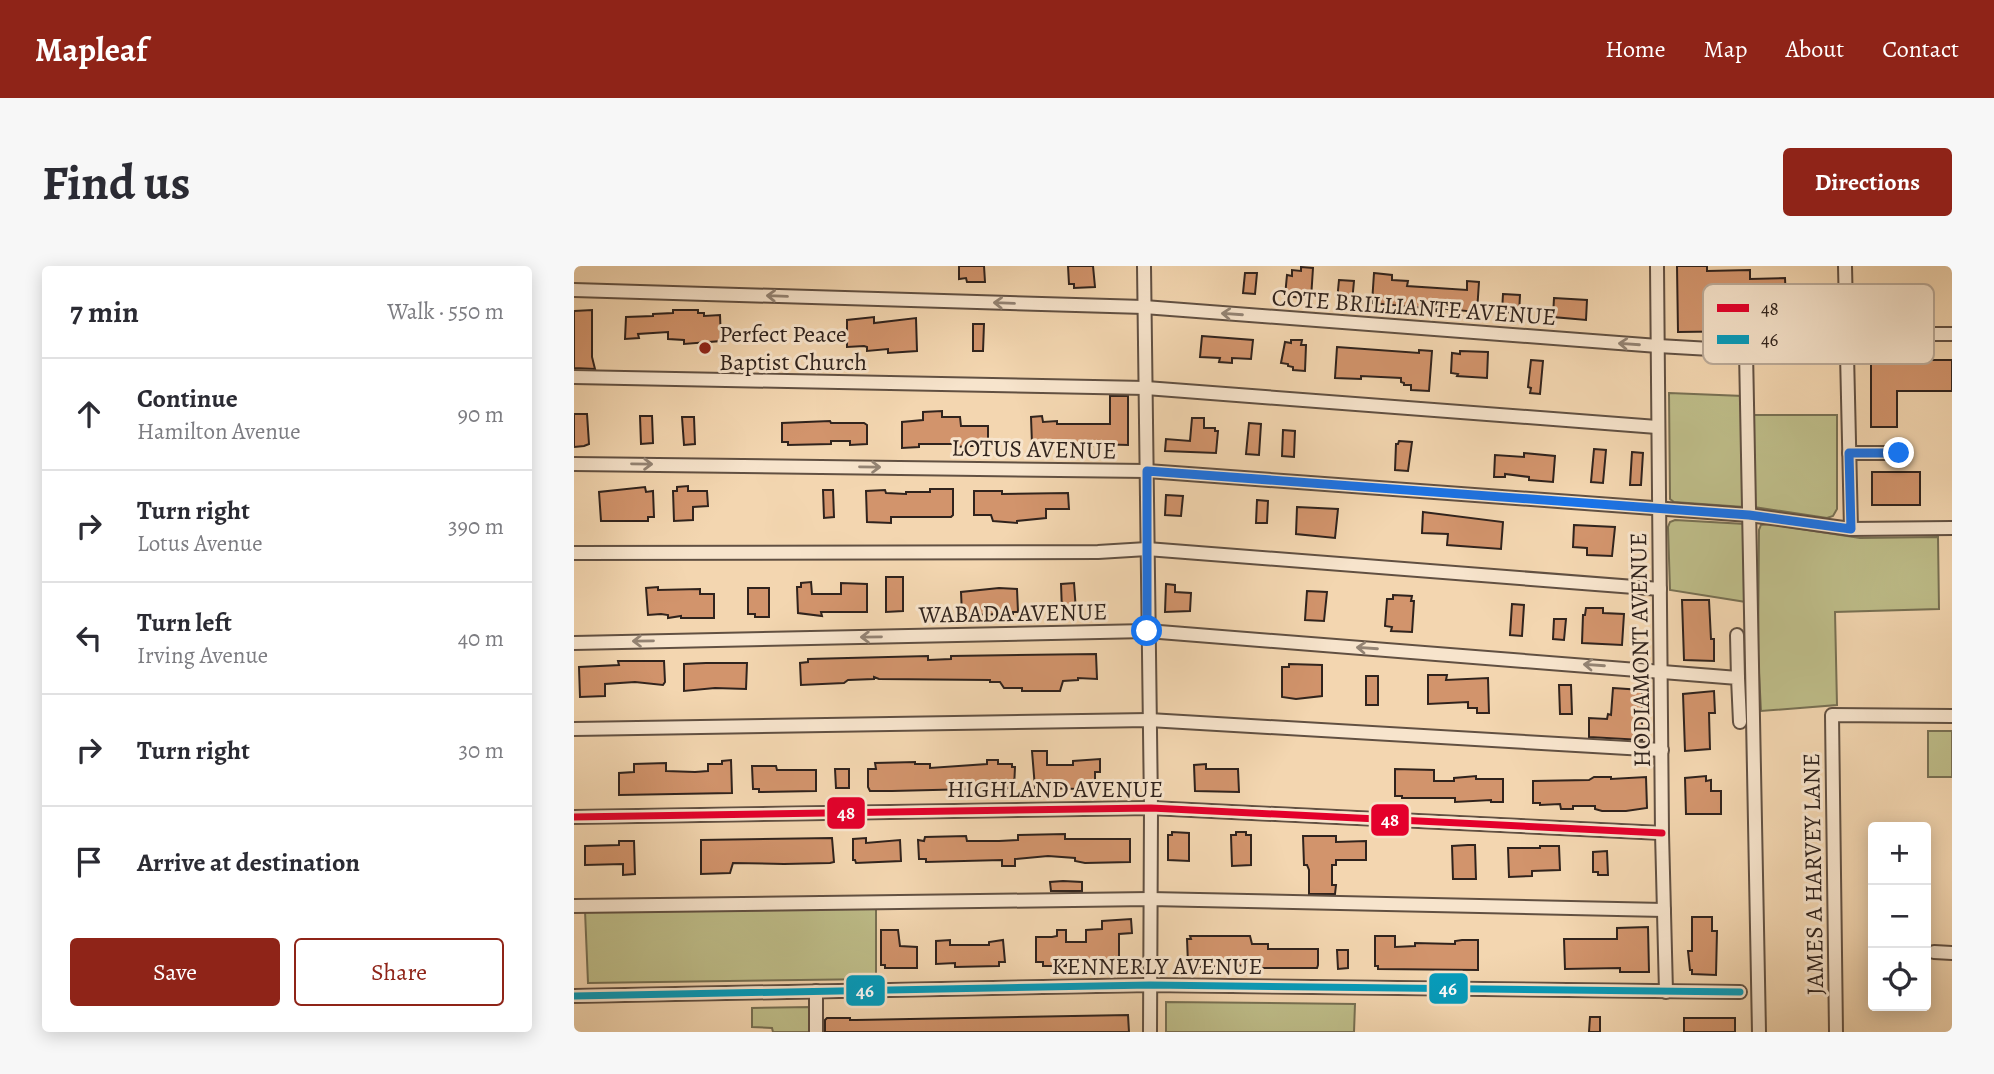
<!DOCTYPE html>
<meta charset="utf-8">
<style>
body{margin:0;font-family:Alegreya,serif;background:#f7f7f7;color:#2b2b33}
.controls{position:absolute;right:21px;bottom:21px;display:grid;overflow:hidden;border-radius:7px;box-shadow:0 4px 18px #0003}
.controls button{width:63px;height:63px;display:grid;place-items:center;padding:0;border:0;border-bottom:2px solid #e1e1e2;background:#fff;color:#2b2b33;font:35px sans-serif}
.stop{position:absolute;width:21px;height:21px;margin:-16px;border:5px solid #1a73e8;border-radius:50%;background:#fff}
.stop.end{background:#1a73e8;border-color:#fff;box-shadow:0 2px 7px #0008}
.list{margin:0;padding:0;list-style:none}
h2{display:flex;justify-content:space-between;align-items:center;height:91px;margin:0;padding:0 28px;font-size:30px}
h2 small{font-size:23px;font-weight:400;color:#7c7c81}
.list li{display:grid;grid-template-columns:46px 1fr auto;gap:21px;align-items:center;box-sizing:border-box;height:112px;padding:0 28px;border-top:2px solid #e1e1e2}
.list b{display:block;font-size:26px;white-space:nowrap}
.list p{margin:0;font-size:23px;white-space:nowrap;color:#7c7c81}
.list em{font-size:23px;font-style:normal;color:#7c7c81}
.actions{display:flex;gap:14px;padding:21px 28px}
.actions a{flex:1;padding:16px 0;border:2px solid #8f2418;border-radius:7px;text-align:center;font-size:24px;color:#8f2418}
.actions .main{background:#8f2418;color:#fff}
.icon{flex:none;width:38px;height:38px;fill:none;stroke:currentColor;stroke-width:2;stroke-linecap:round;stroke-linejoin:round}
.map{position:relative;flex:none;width:1378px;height:766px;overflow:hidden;border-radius:7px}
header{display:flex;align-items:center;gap:42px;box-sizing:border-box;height:98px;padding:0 35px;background:#8f2418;color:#fff}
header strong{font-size:33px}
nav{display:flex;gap:38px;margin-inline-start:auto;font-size:24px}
.intro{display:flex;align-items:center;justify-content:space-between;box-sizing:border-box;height:168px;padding:0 42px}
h1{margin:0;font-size:49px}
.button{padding:18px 32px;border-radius:7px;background:#8f2418;color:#fff;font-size:24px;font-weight:700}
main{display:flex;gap:42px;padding:0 42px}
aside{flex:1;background:#fff;border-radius:7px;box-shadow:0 4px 18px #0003}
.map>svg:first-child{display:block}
.green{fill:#bebd89;stroke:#777053;stroke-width:2}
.building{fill:#d2946c;stroke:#30231d;stroke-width:2}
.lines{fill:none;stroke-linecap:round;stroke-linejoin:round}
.minor-casing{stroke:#615042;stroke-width:16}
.minor{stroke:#f7e4cc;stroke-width:12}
.bus-1-casing{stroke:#f7e4cc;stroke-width:12}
.bus-2-casing{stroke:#f7e4cc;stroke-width:12}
.bus-1{stroke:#e4002b;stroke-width:7}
.bus-2{stroke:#059cbc;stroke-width:7}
.oneway{stroke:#948474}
.route{stroke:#1a73e8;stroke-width:9}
.poi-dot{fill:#8f2418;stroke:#f7e4cc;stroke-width:2.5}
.labels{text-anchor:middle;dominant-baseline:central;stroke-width:6;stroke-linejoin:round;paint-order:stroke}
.street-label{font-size:24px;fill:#30231d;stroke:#f7e4cc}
.poi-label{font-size:24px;fill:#30231d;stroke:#f7e4cc;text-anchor:start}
.key{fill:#f7e4cc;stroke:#bbaa98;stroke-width:2}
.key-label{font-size:19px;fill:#30231d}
.line-badge{stroke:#f7e4cc;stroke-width:2.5}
.badge-label{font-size:19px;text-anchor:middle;font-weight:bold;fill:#fff}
</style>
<header>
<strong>Mapleaf</strong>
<nav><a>Home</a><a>Map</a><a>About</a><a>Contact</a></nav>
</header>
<div class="intro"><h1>Find us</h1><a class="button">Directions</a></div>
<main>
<aside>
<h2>7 min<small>Walk · 550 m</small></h2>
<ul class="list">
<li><svg class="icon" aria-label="ahead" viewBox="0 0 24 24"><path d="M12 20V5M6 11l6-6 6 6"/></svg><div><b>Continue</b><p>Hamilton Avenue</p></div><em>90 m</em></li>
<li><svg class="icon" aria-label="right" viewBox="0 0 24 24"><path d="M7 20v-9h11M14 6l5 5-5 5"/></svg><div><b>Turn right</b><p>Lotus Avenue</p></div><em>390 m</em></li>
<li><svg class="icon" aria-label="left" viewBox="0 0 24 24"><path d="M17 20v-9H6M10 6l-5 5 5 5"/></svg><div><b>Turn left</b><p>Irving Avenue</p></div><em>40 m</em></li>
<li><svg class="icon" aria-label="right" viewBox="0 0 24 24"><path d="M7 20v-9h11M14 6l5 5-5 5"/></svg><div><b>Turn right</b></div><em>30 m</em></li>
<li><svg class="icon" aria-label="arrive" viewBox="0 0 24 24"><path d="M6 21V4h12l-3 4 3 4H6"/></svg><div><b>Arrive at destination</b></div></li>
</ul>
<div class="actions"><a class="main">Save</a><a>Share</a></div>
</aside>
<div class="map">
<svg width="1378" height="766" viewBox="0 0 1378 766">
<rect width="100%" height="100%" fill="#f3d6b0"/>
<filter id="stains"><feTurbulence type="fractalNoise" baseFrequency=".00286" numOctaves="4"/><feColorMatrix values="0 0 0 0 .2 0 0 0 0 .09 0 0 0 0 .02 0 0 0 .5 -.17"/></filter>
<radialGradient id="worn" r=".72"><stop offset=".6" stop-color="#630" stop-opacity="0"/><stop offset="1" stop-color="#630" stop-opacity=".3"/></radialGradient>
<g class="green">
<path d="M1095,127L1169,130L1170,241L1100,236L1096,233Z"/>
<path d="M1178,149H1263V243L1259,250L1253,252L1180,241Z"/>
<path d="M1101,254L1171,258L1172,336L1096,324L1094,261L1096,256Z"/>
<path d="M1195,258L1286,272L1364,271L1365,343L1261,346L1263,439L1187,445L1184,388L1185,264L1187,259Z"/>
<rect x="1354" y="465" width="24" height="46"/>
<path d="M302,641V713L14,717L11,645Z"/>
<path d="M592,736L781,738L780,766H592Z"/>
<path d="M237,741V766H199L198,762L178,761V742Z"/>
</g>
<g class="building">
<path d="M385,0H410L411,16H393L392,12L385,13Z"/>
<path d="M494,0H519L521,21L500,22V18H495Z"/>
<path d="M1103,0H1133V5L1176,4V13L1211,12L1212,34H1203V67L1182,68V65L1104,66Z"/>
<path d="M727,1L739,2L737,33L711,30L713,9L718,10V4L727,5Z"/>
<path d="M671,7H683L681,28L669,27Z"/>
<path d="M800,7L818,9V14L834,15L833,20L893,24V15L905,16L903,46L862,42V45L849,44L850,42L798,37Z"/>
<path d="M765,14L780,15L778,36L763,35Z"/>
<path d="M929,28L946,29L945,47L928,46Z"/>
<path d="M980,32L1013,34L1012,54L979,51Z"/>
<path d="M18,44V91L21,103L0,102V45Z"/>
<path d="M99,44H124V47H130V50L146,49L147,75L110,78V74L94,73V66L64,68L65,72L51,73L52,51L79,50V48L99,47Z"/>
<path d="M300,51V57L342,52L343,85L314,87V83L293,85V81L290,80L273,81V54Z"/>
<path d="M399,58H410L409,85H399Z"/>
<path d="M628,70L679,74L677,93L658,92V97L645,96L646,92L626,91Z"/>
<path d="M717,74H728L727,79H732L731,105L719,104V101L714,100V98L707,97L711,76L717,77Z"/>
<path d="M763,81L845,87V84L858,85L855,125L837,124V119H830V117L827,116V112L787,110V113L761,112Z"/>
<path d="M886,85L914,86L913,112L883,110L884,108L877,107L878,87L886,88Z"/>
<path d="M957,94L969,95L966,128L956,127L957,122L954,121Z"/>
<path d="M1297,94H1378V125H1323V161H1297Z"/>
<path d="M536,130H554V179L519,178L518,182L508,183V179L504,178H458L457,151L468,150L469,156L483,155V158H536Z"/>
<path d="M368,145V151H386L387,160H414V179L381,181V178H345V181L328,182V156L349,154V146Z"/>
<path d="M0,148H13L15,178L10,180L0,181Z"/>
<path d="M66,150H78L79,177L67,178Z"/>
<path d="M108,151H120L121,178L110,179Z"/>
<path d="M618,152H630V162H641V165H644L642,187L591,185L592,173L616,175Z"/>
<path d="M256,155L257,157H290L293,159V178L276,179V175H257V178L214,179V176H208V157Z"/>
<path d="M675,157L687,158L685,189L672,188Z"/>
<path d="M709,164L721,165L720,191L708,190Z"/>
<path d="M825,175L838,176L834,205L821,204L822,178H824Z"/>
<path d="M1020,183L1032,184L1029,217L1017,216Z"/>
<path d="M1058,186L1069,187L1067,219H1056Z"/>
<path d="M950,187L981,190L979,216L955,214V211L931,208V211H920L921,189L950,191Z"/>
<rect x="1298" y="206" width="48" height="33"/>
<path d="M114,220V225H133L134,240L119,241V254L100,255L99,225H103V221Z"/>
<path d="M71,221L72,226L79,225L80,251H74V255H27L25,226Z"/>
<path d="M356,223H379V249L377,251H317V257L293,256L292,225L311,224L312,227L332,228V226H356Z"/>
<path d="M249,224H259L260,251L250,252Z"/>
<path d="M400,225H428V228L494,227L495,243H472V252L443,255V257L419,255L417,249H400Z"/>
<path d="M592,229L609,230L607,250L591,249Z"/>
<path d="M683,234L694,235L693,257H682Z"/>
<path d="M723,241L764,243L761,272L722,268Z"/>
<path d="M849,246L929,256L927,283L873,279L874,268L848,267Z"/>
<path d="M1000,259L1041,261L1038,290L1013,289V282L999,281Z"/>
<path d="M312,311H329V345L312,346Z"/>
<path d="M237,316L238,328H267V317L293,318V346H247L248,350L224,347L223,321H227V317Z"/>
<path d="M500,317L502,345H488L487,318Z"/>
<path d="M592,318L601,319V326L617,327L616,345L591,346Z"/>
<path d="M84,321V324L126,323V328H140V352H107V350L94,352V349L87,348L74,349L72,322Z"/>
<path d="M174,322H195V351H181V348H174Z"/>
<path d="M425,322L443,323L444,346H439V348L388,349L387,326Z"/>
<path d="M733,325L753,326L750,355L731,354Z"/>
<path d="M819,329L838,330L837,335H840L838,366L817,365L818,361L811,360L813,333H819Z"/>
<path d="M1108,334H1135L1137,373H1140V395L1110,394Z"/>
<path d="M938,338L950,339L948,370L936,369Z"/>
<path d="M1012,342H1029V347L1050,348L1048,379L1008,377L1009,349H1011Z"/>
<path d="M980,353H992L990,374L979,373Z"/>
<path d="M522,388L523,413L504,412V414L489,415L486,425H448V422H430L426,416H416V414L305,413L300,411V413L274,414L270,417L227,419L226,397L234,396V393L354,390V394L377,393V390Z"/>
<path d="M44,395H90L91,416L89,419L61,416L31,418V430L6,431L5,401L45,399Z"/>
<path d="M132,397H173L172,423L141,422L110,425V398Z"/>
<path d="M715,398L748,399V430L722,433L708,431V401H715Z"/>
<path d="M854,409H873L872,414L914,412L915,447H903V442H894V436L854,438Z"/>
<rect x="792" y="410" width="12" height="29"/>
<path d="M985,419H997L998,448H986Z"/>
<path d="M1039,422L1068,424V474L1015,471V452L1033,453L1034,448L1037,449Z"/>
<path d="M1140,425L1141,447H1135L1136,483L1111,485L1109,428Z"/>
<path d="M458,485H473V499H499V495L526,493V506H521V517L508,518V523L461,522Z"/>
<path d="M157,494L158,527L45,529V507L60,506V498L92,497V505L121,506L134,505V498H148V495Z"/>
<path d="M413,494H424V498H438V501H441L440,522L318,525H296L294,521V503H302L301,497L341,496V498H356V502L413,498Z"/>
<path d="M632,498V503H664L665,526L621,525L620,499Z"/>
<path d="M178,500H202L203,504H242V525L185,526V523H179Z"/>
<path d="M261,503H275V522H262Z"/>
<path d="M821,503L860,504V515H880V512L902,510V513H929V536H917V534L881,536V532H828V530H821Z"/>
<path d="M1132,510V515L1137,514V525H1147V548H1112L1111,512Z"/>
<path d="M1020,511H1037V513L1072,511L1073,542L1052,545H1028L1021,543V540H999V543H987L986,538L966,539V537H959V515L1015,514Z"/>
<path d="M598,566L615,567V595L594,594V569H598Z"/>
<path d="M662,566H672V569H677V599L658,600L657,569H662Z"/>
<path d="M491,568V573H556V596L511,597L501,595V592L474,590L441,593V600H428V594L352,596V593H345L344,574L350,575L351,571L392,570L393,575H425L444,574V569Z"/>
<path d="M729,570H762V576L792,575V594H762V599H758V619H762L761,628H735V604L733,599H730Z"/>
<path d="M258,572L260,596L256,597L210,598L159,597L156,607L127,608V574Z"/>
<path d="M292,572V577L326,574L327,595L282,597L281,594H279V573Z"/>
<path d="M45,575H60L61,608L49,609V598L11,599V580L45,579Z"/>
<path d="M894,579H901L902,613H879L878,580Z"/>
<path d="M966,580H985L986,604L958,605V610L935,611L934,582H966Z"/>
<path d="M1033,585L1034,609H1024V606H1019V586Z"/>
<path d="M489,615L508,616V625H477L476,616Z"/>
<path d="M1118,651H1138V665H1143L1142,709L1118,708V704H1116L1114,685H1118Z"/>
<path d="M557,653L558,667L545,668V695L513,697V695H492V700H469V696H462V671H478L483,670V664H492V676H512V664L528,663V655Z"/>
<path d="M1074,661L1075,706H1046V702L991,703L990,673H1043V662Z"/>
<path d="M307,664H324L326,680L343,681V702H311V699H307Z"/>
<path d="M616,670H676L678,678H694V683H744V699L743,702H682V699L620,701V698H614L613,673H617Z"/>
<path d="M801,670H821V681L841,680V677L881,678V675L888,674H904V704L804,703V700H801Z"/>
<path d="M376,674V679H415V676L429,674L431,696H425V700L381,701V697L362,698V675Z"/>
<path d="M763,684H774V702L764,703Z"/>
<path d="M554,749L555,766H251V754L253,752H276V754H282Z"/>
<path d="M1016,751H1026V766H1015Z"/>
<rect x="1110" y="752" width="51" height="14"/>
</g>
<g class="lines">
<defs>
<g id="minor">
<path d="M570,0L577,542L576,766"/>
<path d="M1083,0L1088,567L1092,726"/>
<path d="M1271,0L1277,263"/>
<path d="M0,24L570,41L1084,80L1172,85L1185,766"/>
<path d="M1272,68H1378"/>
<path d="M0,111L572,122L1083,161"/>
<path d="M1275,187H1325"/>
<path d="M0,198L573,205L1175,249L1277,263L1378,262"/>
<path d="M0,287L524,286L573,283L1086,323"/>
<path d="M1163,369L1164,412"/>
<path d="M0,377L573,365L1164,412L1166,456"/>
<path d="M0,463L575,454L1088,484"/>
<path d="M0,551L577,542L1088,567"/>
<path d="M0,640L576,633L1090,644"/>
<path d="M1360,686L1378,687"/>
<path d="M242,725V766"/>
<path d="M0,730L576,719L1166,726"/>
<path d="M1262,766L1258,449L1378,450"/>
</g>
</defs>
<use href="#minor" class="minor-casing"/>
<use href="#minor" class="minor"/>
<defs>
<path id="bus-1" d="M0,551L577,542L1088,567"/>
<path id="bus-2" d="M0,730L576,719L1166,726"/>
</defs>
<use href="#bus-1" class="bus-1-casing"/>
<use href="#bus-2" class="bus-2-casing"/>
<use href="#bus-1" class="bus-1"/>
<use href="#bus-2" class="bus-2"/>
</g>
<defs><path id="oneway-shaft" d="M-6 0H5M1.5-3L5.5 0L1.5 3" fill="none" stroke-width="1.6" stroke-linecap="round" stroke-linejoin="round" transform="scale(1.75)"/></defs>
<g class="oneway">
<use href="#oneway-shaft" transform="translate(203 30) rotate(-178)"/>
<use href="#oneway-shaft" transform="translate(430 37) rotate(-178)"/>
<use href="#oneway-shaft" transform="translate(658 48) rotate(-176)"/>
<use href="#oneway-shaft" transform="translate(1055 78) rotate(-176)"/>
<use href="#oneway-shaft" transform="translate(68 198) rotate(1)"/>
<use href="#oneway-shaft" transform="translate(296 201) rotate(1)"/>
<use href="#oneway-shaft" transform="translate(297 371) rotate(179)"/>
<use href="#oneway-shaft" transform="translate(69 375) rotate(179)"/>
<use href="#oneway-shaft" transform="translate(793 382) rotate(-176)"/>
<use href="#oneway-shaft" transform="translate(1020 399) rotate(-176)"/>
</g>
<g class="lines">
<path class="route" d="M573,365V205L1175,249L1277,263L1275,187H1325"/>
</g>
<circle class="poi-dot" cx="131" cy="82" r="7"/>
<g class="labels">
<g class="street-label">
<text transform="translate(840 41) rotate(4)">COTE BRILLIANTE AVENUE</text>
<text transform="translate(460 183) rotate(1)">LOTUS AVENUE</text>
<text transform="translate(439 347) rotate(-1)">WABADA AVENUE</text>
<text transform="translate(1066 384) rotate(-91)">HODIAMONT AVENUE</text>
<text x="481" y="523">HIGHLAND AVENUE</text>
<text transform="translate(1239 608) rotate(-91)">JAMES A HARVEY LANE</text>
<text x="583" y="700">KENNERLY AVENUE</text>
</g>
<g class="poi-label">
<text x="145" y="68">Perfect Peace<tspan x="145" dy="28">Baptist Church</tspan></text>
</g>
</g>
<rect x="1129" y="18" width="231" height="80" rx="10" class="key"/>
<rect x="1143" y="38" width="32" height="8" fill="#e4002b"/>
<rect x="1143" y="69" width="32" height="9" fill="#059cbc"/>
<g class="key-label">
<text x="1187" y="49">48</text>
<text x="1187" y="80">46</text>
</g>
<g class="line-badge">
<rect x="252" y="530" width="40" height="34" rx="7" fill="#e4002b"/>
<rect x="796" y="537" width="40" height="34" rx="7" fill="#e4002b"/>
<rect x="854" y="706" width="41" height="33" rx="7" fill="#059cbc"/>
<rect x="271" y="708" width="41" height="33" rx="7" fill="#059cbc"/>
</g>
<g class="badge-label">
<text x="272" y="553">48</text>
<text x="816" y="560">48</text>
<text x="874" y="729">46</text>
<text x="291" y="731">46</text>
</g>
<rect width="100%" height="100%" filter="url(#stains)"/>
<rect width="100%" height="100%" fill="url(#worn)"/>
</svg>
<div class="controls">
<button>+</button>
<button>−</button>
<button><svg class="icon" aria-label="locate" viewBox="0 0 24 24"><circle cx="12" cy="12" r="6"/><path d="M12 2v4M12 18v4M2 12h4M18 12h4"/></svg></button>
</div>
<div class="stop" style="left:573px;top:365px"></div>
<div class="stop end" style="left:1325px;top:187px"></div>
</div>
</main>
